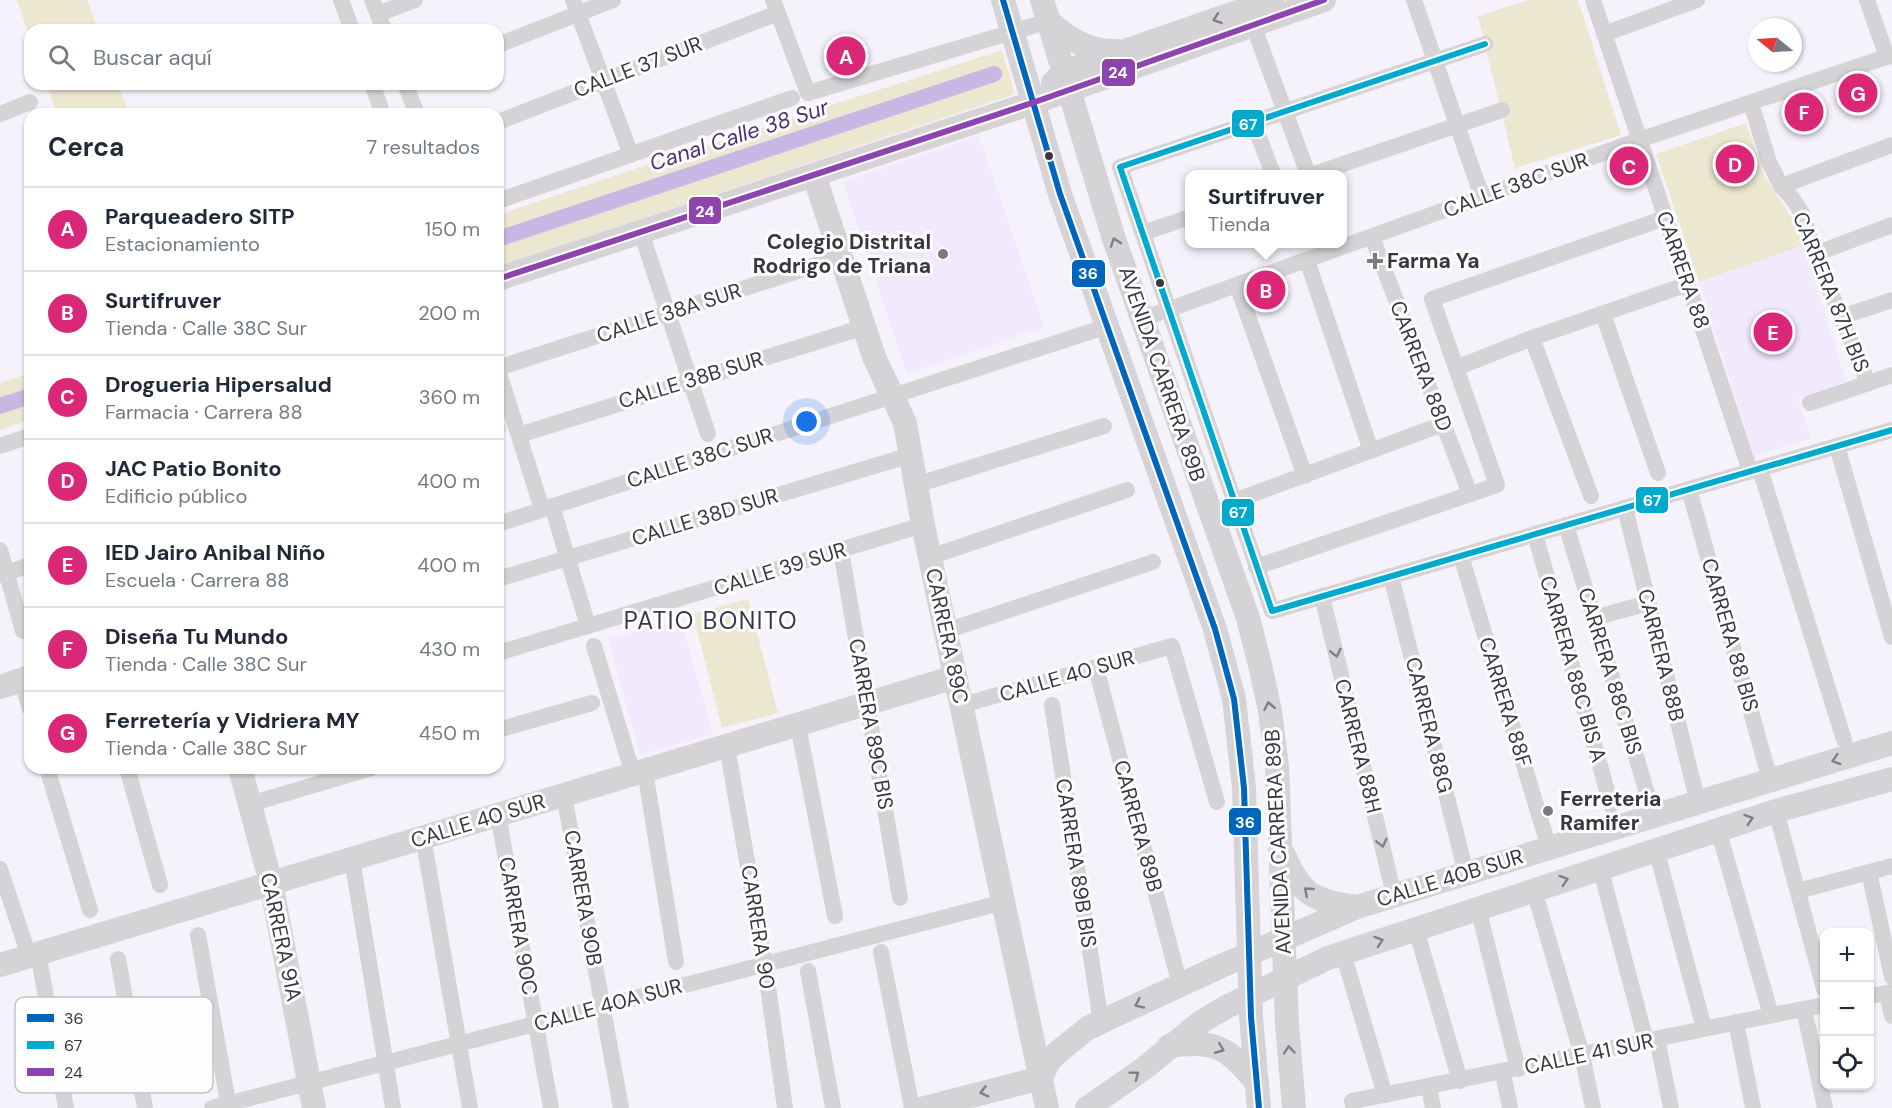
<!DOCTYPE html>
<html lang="es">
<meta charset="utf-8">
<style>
body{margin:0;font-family:"DM Sans",sans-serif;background:#f2f2f3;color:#1f2937}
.controls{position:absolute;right:18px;bottom:18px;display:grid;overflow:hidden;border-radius:12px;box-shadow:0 2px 4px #0004}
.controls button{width:54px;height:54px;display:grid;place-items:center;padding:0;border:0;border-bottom:2px solid #e0e1e3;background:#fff;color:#1f2937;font:30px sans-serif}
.compass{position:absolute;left:1748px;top:18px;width:54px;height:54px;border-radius:50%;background:#fff;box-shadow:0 2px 4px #0004;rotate:288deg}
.you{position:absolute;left:807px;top:422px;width:21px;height:21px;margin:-15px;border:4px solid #fff;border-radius:50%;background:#1a73e8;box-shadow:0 0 0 9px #1a73e833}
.badge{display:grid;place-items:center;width:39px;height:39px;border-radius:50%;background:#db2777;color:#fff;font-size:20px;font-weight:700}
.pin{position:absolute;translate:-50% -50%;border:3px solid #fff;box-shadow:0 2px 6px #0006}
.popup{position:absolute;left:1185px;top:170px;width:162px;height:78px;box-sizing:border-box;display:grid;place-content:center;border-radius:12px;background:#fff;filter:drop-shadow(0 2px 4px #0005);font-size:20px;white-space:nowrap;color:#747a83}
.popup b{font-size:22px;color:#1f2937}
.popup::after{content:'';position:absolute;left:50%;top:100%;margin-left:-12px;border:12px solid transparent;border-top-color:#fff}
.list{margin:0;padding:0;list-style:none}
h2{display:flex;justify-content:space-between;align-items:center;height:78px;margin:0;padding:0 24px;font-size:26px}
h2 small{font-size:20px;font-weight:400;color:#747a83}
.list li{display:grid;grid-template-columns:39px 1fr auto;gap:18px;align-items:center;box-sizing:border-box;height:84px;padding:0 24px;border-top:2px solid #e0e1e3}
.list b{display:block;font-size:22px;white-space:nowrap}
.list p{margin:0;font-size:20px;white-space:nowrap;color:#747a83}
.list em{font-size:20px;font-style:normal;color:#747a83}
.icon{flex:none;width:33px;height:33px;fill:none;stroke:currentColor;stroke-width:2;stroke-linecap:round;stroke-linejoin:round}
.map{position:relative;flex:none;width:1892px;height:1108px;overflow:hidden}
.search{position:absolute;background:#fff;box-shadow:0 2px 4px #0004;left:24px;top:24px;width:480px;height:66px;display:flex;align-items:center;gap:15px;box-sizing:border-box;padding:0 21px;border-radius:18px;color:#747a83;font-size:22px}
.panel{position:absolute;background:#fff;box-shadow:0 2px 4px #0004;left:24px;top:108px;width:480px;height:666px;border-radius:18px}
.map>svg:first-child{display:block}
.built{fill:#f1eafd}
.green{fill:#ece7d1}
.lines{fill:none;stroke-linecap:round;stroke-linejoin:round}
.canal{stroke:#c7b7e2;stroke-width:16}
.street{stroke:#d5d3d6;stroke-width:16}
.secondary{stroke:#d5d3d6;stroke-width:24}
.bus-1-casing{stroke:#fefefe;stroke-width:10}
.bus-2-casing{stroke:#fefefe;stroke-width:10}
.bus-3-casing{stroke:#fefefe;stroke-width:10}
.bus-1{stroke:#0065bd;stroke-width:6}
.bus-2{stroke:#00a9ce;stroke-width:6}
.bus-3{stroke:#8e44ad;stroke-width:6}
.oneway{stroke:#807d84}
.bus-dot{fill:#3a3641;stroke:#fefefe;stroke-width:2}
.poi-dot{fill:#7b7882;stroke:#fefefe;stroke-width:2}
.labels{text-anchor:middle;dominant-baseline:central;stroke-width:6;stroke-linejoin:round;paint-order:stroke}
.street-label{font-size:21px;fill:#3a3641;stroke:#fefefe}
.poi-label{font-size:21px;font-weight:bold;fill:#3a3641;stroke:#fefefe;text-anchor:start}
.water-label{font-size:22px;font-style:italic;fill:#4e3074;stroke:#fefefe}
.quarter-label{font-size:24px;letter-spacing:1.5px;fill:#3b3349;stroke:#fefefe}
.key{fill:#fefefe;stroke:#c3c2c5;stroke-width:1.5}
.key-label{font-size:16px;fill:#3a3641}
.line-badge{stroke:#fefefe;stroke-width:2}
.badge-label{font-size:16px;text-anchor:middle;font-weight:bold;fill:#fff}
</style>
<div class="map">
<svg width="1892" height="1108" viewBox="0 0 1892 1108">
<rect width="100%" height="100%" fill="#f5f2fb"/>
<g class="built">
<path d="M979,135L1044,327L907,374L843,182Z"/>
<path d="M1804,245L1846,381L1798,398L1811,438L1754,456L1699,282Z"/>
<path d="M680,618L713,734L640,755L608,639Z"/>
</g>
<g class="green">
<path d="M17,0H87L98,30H30V38Z"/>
<path d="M1529,0H1578L1621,135L1515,168L1478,16Z"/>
<path d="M1002,50L1015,94L498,267V215L634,169Z"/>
<path d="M47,84H118L129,114H57Z"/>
<path d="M1746,123L1765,177L1794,221L1804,245L1699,282L1656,154Z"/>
<path d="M30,373V420L0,430V383Z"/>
<path d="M498,402L507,431L498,434Z"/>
<path d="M748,599L778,713L722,728L693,614Z"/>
</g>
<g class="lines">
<g class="canal">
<path d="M498,239L994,74"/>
<path d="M0,406L30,396"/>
</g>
<g class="street">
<path d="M341,0L352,30"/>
<path d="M372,0L384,30"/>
<path d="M573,0L631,155"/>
<path d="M773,0L808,93L1049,21"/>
<path d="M1414,0L1482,197"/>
<path d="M1593,0L1750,471"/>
<path d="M1867,0L1887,57"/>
<path d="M378,14L415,0"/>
<path d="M1253,25L1308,174"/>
<path d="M1604,34L1697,0"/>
<path d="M1485,44L1120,167L1272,611L1892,430"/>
<path d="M498,45L613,0"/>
<path d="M372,84L383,114"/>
<path d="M405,84L417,114"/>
<path d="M1751,103L1769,162L1781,186L1792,198L1802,213L1815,254L1868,383"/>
<path d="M0,114L30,102"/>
<path d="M498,122L778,13"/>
<path d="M1253,122L1273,174"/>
<path d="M1314,174L1502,110"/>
<path d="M1781,186L1892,145"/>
<path d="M498,201L792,98"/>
<path d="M641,232L708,434"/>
<path d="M1143,233L1190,217"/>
<path d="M1372,237L1470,494"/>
<path d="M1815,254L1892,225"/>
<path d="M1307,260L1371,451"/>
<path d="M1237,285L1305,476"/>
<path d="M1603,314L1658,473"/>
<path d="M1841,317L1892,300"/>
<path d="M1142,319L1639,140L1892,55"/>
<path d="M1532,338L1591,496"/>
<path d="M498,368L841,257"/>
<path d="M1456,368L1532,338L1688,284"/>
<path d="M498,370L542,509"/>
<path d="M1810,403L1892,375"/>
<path d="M519,435L864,327"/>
<path d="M0,446L30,436"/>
<path d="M1837,446L1892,637"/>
<path d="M1760,469L1844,740"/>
<path d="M916,485L1104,426"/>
<path d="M1689,489L1770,780"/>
<path d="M1234,501L1435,427"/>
<path d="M552,506L588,626"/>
<path d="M1625,508L1698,803"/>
<path d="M498,524L1108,326"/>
<path d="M1566,525L1654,816"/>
<path d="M1535,534L1611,805"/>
<path d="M0,550L23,631"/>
<path d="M841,550L900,898"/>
<path d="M1461,556L1549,848"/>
<path d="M930,557L1127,490"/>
<path d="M1256,567L1497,485L1432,299L1665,218"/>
<path d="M0,575L30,565"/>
<path d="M1391,576L1466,873"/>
<path d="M498,579L911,455"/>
<path d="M1322,596L1394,895"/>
<path d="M1594,618L1648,603"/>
<path d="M946,631L1153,562"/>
<path d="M594,646L633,774"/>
<path d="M498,653L923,525"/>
<path d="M1096,668L1180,985"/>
<path d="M21,680L30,709"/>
<path d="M962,705L1172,646L1217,802"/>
<path d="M1052,705L1101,1022"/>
<path d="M798,725L835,916"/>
<path d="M498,730L592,703"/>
<path d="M727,746L765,965L785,1108"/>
<path d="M47,768L90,910"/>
<path d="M127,768L160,885"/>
<path d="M645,771L676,962"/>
<path d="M564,795L621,1108"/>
<path d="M250,804L371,768"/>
<path d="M1776,811L1824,989"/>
<path d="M498,815L551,1108"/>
<path d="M1718,829L1771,1015"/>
<path d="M423,837L470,1108"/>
<path d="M1656,849L1704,1028"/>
<path d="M352,859L393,1108"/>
<path d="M1600,867L1646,1041"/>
<path d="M0,869L29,956"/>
<path d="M1869,872L1892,977"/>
<path d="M1534,890L1582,1055L1593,1108"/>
<path d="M1798,891L1892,866"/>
<path d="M1478,908L1518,1069"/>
<path d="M1416,929L1460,1081"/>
<path d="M198,935L229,1108"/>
<path d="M881,952L912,1108"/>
<path d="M38,953L66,1108"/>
<path d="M1343,953L1385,1095"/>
<path d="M118,959L145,1108"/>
<path d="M808,971L833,1108"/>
<path d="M1887,993L1892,1016"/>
<path d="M1870,996L1892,992"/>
<path d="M1804,1009L1825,1108"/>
<path d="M1736,1022L1753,1108"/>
<path d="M1657,1039L1671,1108"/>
<path d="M1503,1073L1510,1108"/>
<path d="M1429,1087L1433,1108"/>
<path d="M212,1108L1004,902"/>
<path d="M1354,1108L1352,1101C1510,1071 1667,1035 1824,1005"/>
</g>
<g class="secondary">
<path d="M1003,0L1060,194L1215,629L1234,699L1244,788L1251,1017L1259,1108"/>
<path d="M1042,0L1114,239L1248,618L1260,665L1270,711L1277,766L1287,1023L1294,1108"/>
<path d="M1049,21C1068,40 1090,52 1117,51"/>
<path d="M1053,83L1064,72L1272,0"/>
<path d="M814,175L874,357L905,423L923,525L1047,1108"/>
<path d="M498,279L1032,103L1324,0"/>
<path d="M0,687L30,677"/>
<path d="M240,768L271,883L314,1108"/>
<path d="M1284,855C1301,896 1315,901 1357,907"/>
<path d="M0,965L955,677"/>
<path d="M1169,1046C1216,1039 1228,1048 1257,1083"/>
<path d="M1041,1078L1049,1061L1058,1052L1088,1028L1219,967L1357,907L1892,743"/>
<path d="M924,1108L1041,1078"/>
<path d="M1087,1108L1142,1070L1201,1022L1226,1007L1328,958L1776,811L1892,779"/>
</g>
<defs>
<path id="bus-1" d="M1003,0L1060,194L1215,629L1234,699L1244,788L1251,1017L1259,1108"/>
<path id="bus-2" d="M1485,44L1120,167L1272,611L1892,430"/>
<path id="bus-3" d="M498,279L1032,103L1324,0"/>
</defs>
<use href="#bus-1" class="bus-1-casing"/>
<use href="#bus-2" class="bus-2-casing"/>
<use href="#bus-3" class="bus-3-casing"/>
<use href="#bus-1" class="bus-1"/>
<use href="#bus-2" class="bus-2"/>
<use href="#bus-3" class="bus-3"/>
</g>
<defs><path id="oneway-chevron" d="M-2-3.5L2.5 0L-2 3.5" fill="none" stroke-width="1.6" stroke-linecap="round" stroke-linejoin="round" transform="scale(1.5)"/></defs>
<g class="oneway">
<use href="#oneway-chevron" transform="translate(1217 19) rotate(161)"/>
<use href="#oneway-chevron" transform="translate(1115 242) rotate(-109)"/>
<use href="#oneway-chevron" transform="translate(1336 653) rotate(76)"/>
<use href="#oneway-chevron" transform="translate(1269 706) rotate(-101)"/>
<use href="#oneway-chevron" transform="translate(1836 760) rotate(163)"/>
<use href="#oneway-chevron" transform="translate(1749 819) rotate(-18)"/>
<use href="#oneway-chevron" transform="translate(1382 843) rotate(76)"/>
<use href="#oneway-chevron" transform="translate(1564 880) rotate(-18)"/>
<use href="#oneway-chevron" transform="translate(1308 891) rotate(-139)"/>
<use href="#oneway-chevron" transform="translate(1379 941) rotate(-18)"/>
<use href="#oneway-chevron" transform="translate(1139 1004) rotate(155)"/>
<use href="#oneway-chevron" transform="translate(1220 1049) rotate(22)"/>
<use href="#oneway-chevron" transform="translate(1289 1050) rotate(-95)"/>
<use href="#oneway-chevron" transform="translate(1135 1075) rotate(-37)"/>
<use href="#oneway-chevron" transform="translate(984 1092) rotate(165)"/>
</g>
<g class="bus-dot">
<circle cx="1049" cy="156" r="5"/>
<circle cx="1160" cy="283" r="5"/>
</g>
<g class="poi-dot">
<circle cx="943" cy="254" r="6"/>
<path d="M1372 252h6v6h6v6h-6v6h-6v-6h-6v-6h6z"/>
<circle cx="1548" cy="811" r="6"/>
</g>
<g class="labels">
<g class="street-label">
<text transform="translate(638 67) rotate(-21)">CALLE 37 SUR</text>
<text transform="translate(1516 185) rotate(-20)">CALLE 38C SUR</text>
<text transform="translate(1683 270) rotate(71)">CARRERA 88</text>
<text transform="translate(1831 292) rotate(68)">CARRERA 87H BIS</text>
<text transform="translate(669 313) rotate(-18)">CALLE 38A SUR</text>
<text transform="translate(1421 366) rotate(69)">CARRERA 88D</text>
<text transform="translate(1162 374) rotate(71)">AVENIDA CARRERA 89B</text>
<text transform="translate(691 380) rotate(-17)">CALLE 38B SUR</text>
<text transform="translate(700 458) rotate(-18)">CALLE 38C SUR</text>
<text transform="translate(705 517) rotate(-17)">CALLE 38D SUR</text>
<text transform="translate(780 569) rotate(-17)">CALLE 39 SUR</text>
<text transform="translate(1730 635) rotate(74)">CARRERA 88 BIS</text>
<text transform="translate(947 636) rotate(78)">CARRERA 89C</text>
<text transform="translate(1661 655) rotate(76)">CARRERA 88B</text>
<text transform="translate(1573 669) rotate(74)">CARRERA 88C BIS A</text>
<text transform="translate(1610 671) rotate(73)">CARRERA 88C BIS</text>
<text transform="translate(1067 676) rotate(-16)">CALLE 40 SUR</text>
<text transform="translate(1505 702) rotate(73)">CARRERA 88F</text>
<text transform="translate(871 724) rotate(80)">CARRERA 89C BIS</text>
<text transform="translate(1429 725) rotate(76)">CARRERA 88G</text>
<text transform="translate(1358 746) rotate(76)">CARRERA 88H</text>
<text transform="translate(478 821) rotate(-17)">CALLE 40 SUR</text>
<text transform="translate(1138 826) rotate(75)">CARRERA 89B</text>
<text transform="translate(1278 842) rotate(-93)">AVENIDA CARRERA 89B</text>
<text transform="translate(1076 863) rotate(81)">CARRERA 89B BIS</text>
<text transform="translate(1450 878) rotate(-17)">CALLE 40B SUR</text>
<text transform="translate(583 898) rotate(80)">CARRERA 90B</text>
<text transform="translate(518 926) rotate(80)">CARRERA 90C</text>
<text transform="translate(758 927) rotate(81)">CARRERA 90</text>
<text transform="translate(281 937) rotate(78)">CARRERA 91A</text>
<text transform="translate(608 1005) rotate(-15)">CALLE 40A SUR</text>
<text transform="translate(1589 1054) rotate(-12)">CALLE 41 SUR</text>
</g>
<g class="poi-label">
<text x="931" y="242" text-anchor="end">Colegio Distrital<tspan x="931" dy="24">Rodrigo de Triana</tspan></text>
<text x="1387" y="261">Farma Ya</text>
<text x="1560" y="799">Ferreteria<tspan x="1560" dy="24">Ramifer</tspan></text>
</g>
<g class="water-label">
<text transform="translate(739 135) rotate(-18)">Canal Calle 38 Sur</text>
</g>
<g class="quarter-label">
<text x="711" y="620">PATIO BONITO</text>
</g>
</g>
<rect x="15" y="997" width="198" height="96" rx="9" class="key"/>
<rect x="27" y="1014" width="27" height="8" fill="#0065bd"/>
<rect x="27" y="1041" width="27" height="8" fill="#00a9ce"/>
<rect x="27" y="1068" width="27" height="8" fill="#8e44ad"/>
<g class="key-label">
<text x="64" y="1024">36</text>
<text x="64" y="1051">67</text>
<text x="64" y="1078">24</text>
</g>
<g class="line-badge">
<rect x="1101" y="58" width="35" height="29" rx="6" fill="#8e44ad"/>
<rect x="1231" y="109" width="34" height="29" rx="6" fill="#00a9ce"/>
<rect x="688" y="196" width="34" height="29" rx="6" fill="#8e44ad"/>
<rect x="1071" y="259" width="35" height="29" rx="6" fill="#0065bd"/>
<rect x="1635" y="486" width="34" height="28" rx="6" fill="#00a9ce"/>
<rect x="1221" y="498" width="34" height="29" rx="6" fill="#00a9ce"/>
<rect x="1228" y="807" width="34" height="29" rx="6" fill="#0065bd"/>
</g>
<g class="badge-label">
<text x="1118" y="78">24</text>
<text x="1248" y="130">67</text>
<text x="705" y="217">24</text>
<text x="1088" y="279">36</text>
<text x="1652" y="506">67</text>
<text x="1238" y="518">67</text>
<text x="1245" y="828">36</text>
</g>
</svg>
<div class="controls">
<button>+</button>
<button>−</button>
<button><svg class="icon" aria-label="locate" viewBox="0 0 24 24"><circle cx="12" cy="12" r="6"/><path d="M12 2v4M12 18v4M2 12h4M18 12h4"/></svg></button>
</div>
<svg class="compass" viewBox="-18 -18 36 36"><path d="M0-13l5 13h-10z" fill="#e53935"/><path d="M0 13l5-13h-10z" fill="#747a83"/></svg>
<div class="you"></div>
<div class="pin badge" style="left:846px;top:56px">A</div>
<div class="pin badge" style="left:1266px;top:290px">B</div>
<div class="popup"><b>Surtifruver</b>Tienda</div>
<div class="pin badge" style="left:1629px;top:166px">C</div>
<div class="pin badge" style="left:1735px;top:164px">D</div>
<div class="pin badge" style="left:1773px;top:332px">E</div>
<div class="pin badge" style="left:1804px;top:112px">F</div>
<div class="pin badge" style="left:1858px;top:93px">G</div>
<div class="search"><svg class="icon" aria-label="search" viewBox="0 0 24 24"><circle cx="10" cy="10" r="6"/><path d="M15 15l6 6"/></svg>Buscar aquí</div>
<section class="panel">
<h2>Cerca<small>7 resultados</small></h2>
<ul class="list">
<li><span class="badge">A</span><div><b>Parqueadero SITP</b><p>Estacionamiento</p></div><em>150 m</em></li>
<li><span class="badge">B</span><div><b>Surtifruver</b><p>Tienda · Calle 38C Sur</p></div><em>200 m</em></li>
<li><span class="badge">C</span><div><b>Drogueria Hipersalud</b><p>Farmacia · Carrera 88</p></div><em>360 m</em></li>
<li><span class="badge">D</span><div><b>JAC Patio Bonito</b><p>Edificio público</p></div><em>400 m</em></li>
<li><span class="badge">E</span><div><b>IED Jairo Anibal Niño</b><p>Escuela · Carrera 88</p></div><em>400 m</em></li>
<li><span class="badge">F</span><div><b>Diseña Tu Mundo</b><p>Tienda · Calle 38C Sur</p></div><em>430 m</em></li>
<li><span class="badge">G</span><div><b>Ferretería y Vidriera MY</b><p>Tienda · Calle 38C Sur</p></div><em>450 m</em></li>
</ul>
</section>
</div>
